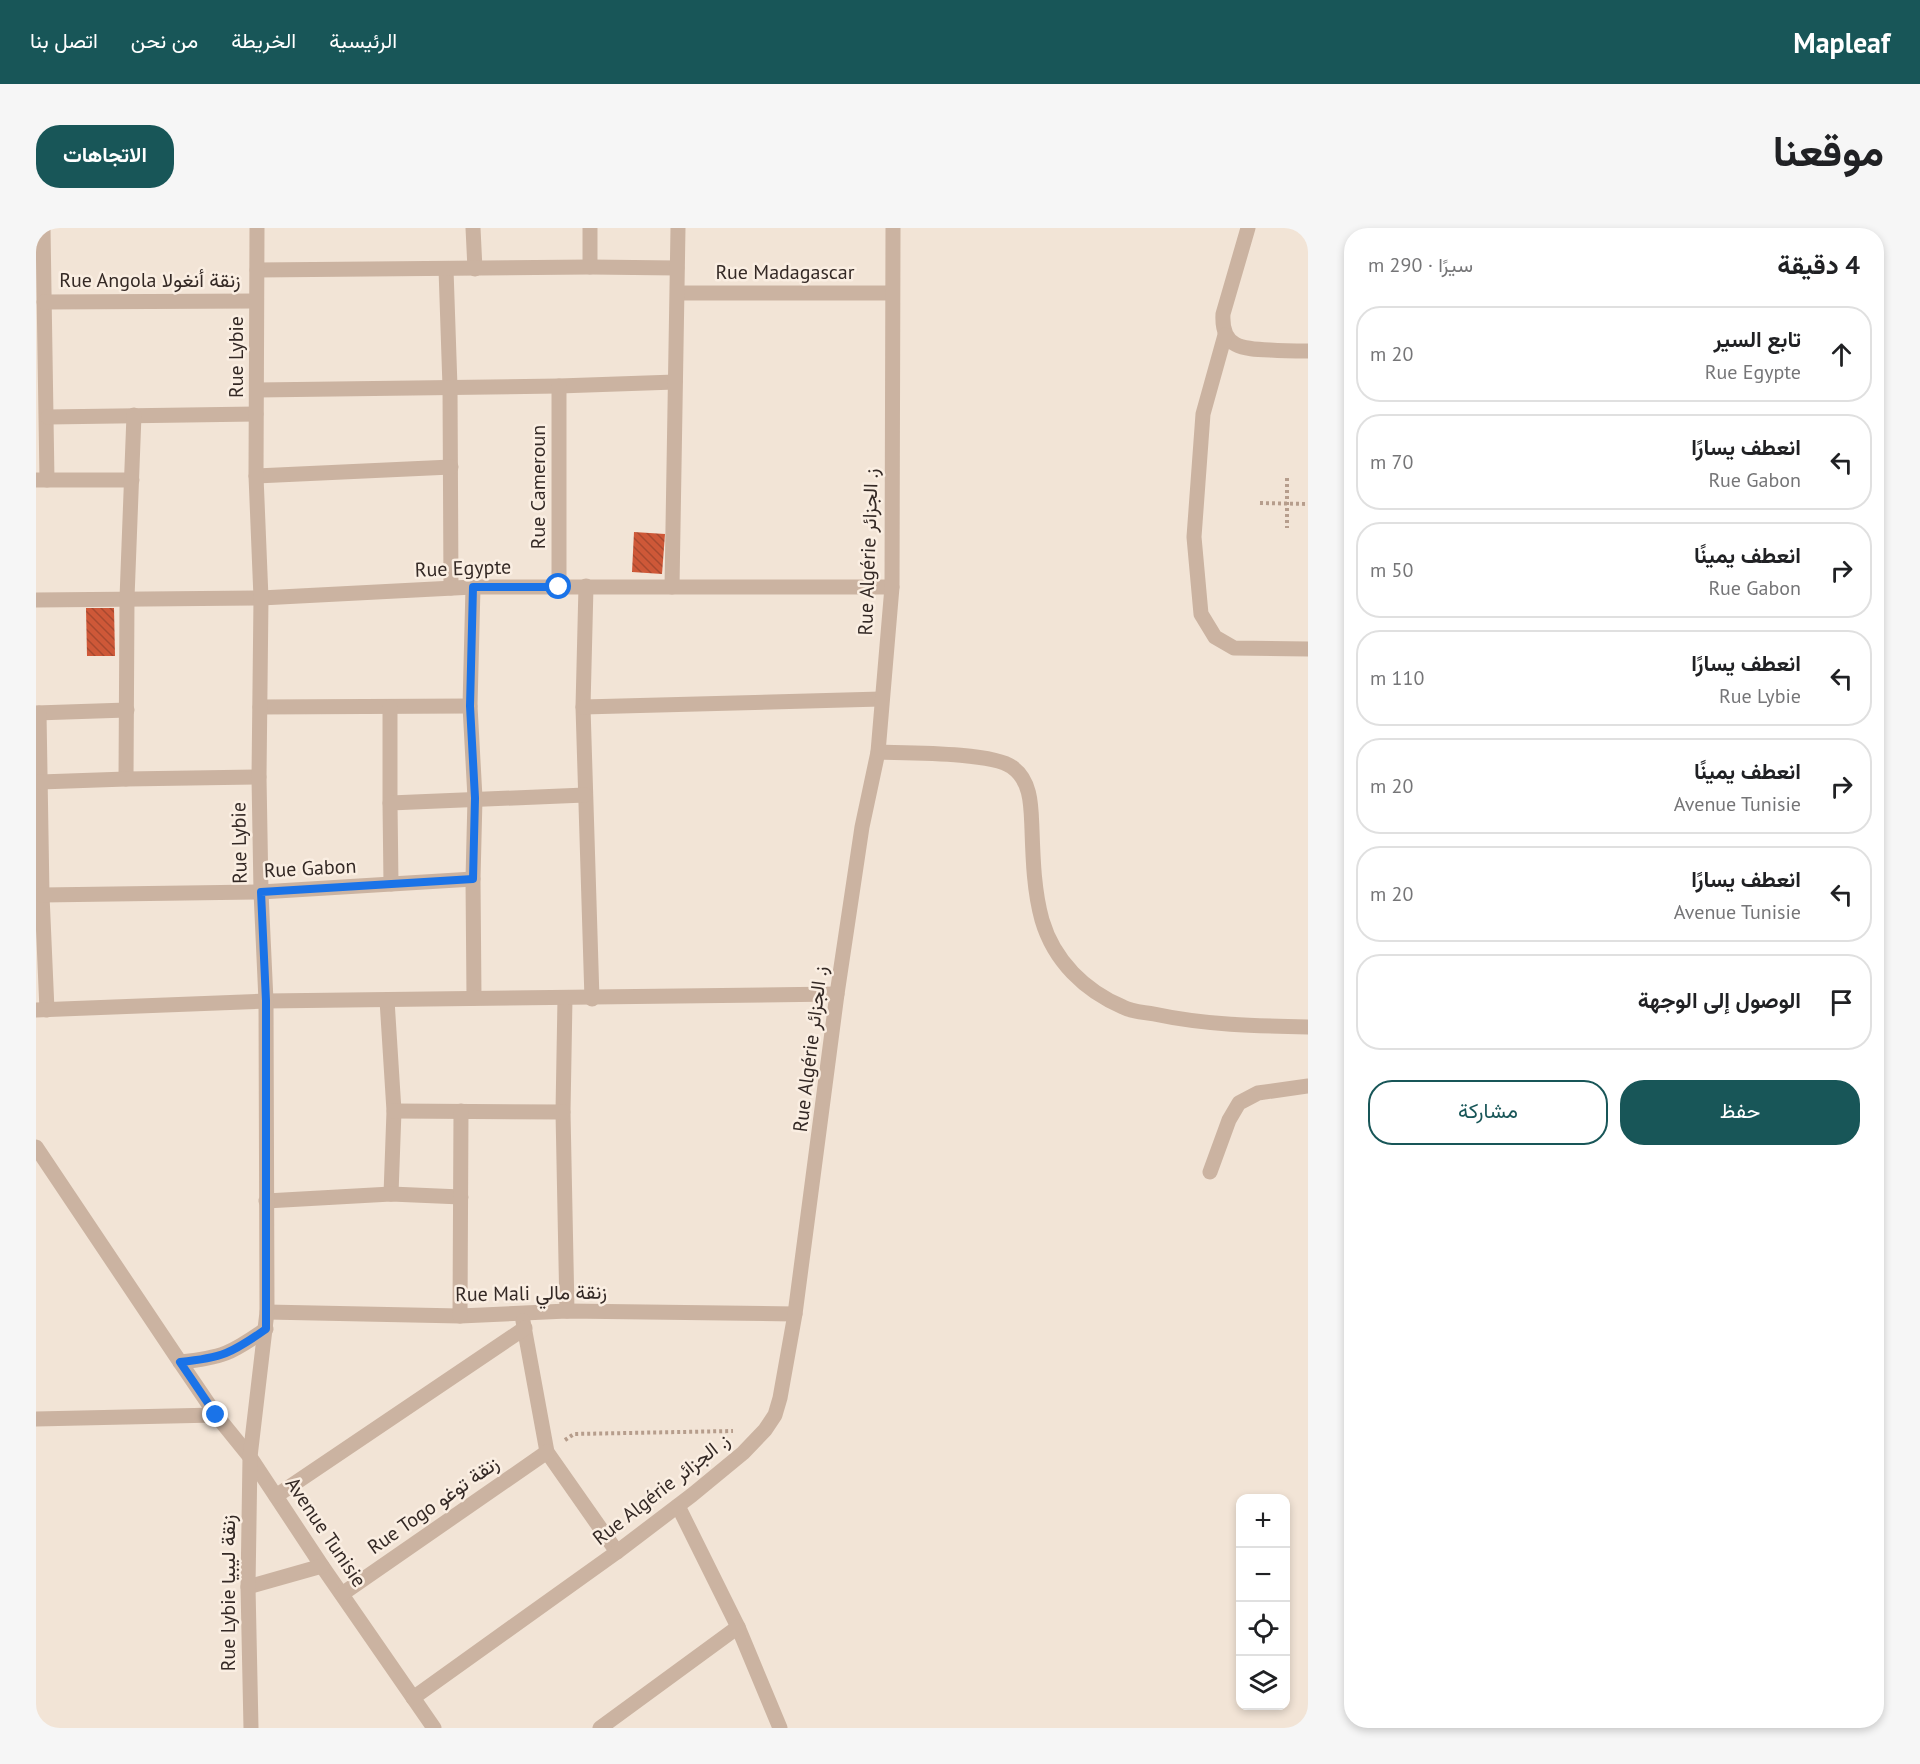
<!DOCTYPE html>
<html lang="ar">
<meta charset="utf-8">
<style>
body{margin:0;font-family:"PT Sans",Vazirmatn,sans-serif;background:#f6f6f6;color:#202124;direction:rtl}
.controls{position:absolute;right:18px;bottom:18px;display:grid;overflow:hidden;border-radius:12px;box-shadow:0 3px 9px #0003}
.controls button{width:54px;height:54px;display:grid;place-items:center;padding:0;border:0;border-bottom:2px solid #e0e0e0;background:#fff;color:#202124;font:30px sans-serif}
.stop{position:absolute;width:18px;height:18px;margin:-14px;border:4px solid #1a73e8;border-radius:50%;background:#fff}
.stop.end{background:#1a73e8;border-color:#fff;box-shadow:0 2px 6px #0008}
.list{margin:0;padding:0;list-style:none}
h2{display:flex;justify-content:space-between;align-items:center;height:78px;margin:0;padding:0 24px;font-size:26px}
h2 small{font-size:20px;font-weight:400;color:#757577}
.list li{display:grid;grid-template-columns:39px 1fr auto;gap:18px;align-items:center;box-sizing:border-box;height:96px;margin:0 12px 12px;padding:0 12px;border:2px solid #e0e0e0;border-radius:24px}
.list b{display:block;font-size:22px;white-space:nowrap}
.list p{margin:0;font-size:20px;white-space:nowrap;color:#757577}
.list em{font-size:20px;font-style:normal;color:#757577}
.actions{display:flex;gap:12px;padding:18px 24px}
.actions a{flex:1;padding:14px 0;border:2px solid #185658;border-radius:24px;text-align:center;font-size:21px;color:#185658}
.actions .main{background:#185658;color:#fff}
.icon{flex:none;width:33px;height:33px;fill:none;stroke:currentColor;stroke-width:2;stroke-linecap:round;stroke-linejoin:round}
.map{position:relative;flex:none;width:1272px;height:1500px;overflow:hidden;direction:ltr;border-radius:24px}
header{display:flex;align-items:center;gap:36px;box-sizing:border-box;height:84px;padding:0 30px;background:#185658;color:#fff}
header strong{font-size:28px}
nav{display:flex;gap:33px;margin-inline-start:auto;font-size:21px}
.intro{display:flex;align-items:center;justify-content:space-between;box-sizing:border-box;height:144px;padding:0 36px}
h1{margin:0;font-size:42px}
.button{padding:15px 27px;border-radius:24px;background:#185658;color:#fff;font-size:21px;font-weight:700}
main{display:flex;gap:36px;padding:0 36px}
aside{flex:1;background:#fff;border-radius:24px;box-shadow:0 3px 9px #0003}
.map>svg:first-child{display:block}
.building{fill:url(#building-back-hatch)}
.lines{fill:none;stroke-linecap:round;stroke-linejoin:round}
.path{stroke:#b69d8c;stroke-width:4;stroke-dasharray:3 3;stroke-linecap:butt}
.minor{stroke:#cbb3a1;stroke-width:15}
.route{stroke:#1a73e8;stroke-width:8}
.labels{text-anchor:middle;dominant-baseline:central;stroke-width:5;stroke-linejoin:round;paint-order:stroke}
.street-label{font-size:20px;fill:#342925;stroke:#faeee2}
</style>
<header>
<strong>Mapleaf</strong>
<nav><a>الرئيسية</a><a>الخريطة</a><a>من نحن</a><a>اتصل بنا</a></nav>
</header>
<div class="intro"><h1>موقعنا</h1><a class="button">الاتجاهات</a></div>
<main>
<aside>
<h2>4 دقيقة<small>سيرًا · 290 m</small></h2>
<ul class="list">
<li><svg class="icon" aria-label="ahead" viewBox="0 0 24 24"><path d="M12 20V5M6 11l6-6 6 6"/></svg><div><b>تابع السير</b><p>Rue Egypte</p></div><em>20 m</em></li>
<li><svg class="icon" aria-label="left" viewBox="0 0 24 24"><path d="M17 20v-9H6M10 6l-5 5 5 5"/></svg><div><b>انعطف يسارًا</b><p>Rue Gabon</p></div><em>70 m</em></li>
<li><svg class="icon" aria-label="right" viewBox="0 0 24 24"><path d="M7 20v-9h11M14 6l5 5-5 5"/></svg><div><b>انعطف يمينًا</b><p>Rue Gabon</p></div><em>50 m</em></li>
<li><svg class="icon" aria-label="left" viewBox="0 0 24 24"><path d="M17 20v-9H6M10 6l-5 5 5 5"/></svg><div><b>انعطف يسارًا</b><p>Rue Lybie</p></div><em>110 m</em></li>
<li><svg class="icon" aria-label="right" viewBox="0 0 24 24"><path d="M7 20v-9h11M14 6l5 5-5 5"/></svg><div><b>انعطف يمينًا</b><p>Avenue Tunisie</p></div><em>20 m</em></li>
<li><svg class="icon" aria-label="left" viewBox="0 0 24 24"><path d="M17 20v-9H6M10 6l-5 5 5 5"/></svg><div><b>انعطف يسارًا</b><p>Avenue Tunisie</p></div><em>20 m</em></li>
<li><svg class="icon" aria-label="arrive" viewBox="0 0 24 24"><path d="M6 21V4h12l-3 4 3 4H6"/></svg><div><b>الوصول إلى الوجهة</b></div></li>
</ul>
<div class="actions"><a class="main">حفظ</a><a>مشاركة</a></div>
</aside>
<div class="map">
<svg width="1272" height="1500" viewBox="0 0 1272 1500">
<defs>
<pattern id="building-back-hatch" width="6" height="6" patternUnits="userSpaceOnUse" patternTransform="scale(1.5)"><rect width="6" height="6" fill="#ce5838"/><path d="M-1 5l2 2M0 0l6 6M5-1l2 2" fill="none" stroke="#a8492f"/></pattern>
</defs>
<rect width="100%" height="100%" fill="#f2e4d6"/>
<g class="building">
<path d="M598,304L629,306L626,346L596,344Z"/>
<path d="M50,380H78L79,428H51Z"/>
</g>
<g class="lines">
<g class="path">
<path d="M1251,250V300"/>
<path d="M1224,275L1272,276"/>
<path d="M529,1212L538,1206L697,1203"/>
</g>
<g class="minor">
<path d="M7,0L11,252"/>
<path d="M437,0L439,41"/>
<path d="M554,0V39"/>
<path d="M1212,0L1187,86C1185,120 1207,121 1234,122C1247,123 1259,123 1272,123"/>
<path d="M410,41L414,159L415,360"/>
<path d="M221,42L554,39L641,40"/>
<path d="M642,65H856"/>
<path d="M8,74L220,73"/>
<path d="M1189,107L1167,186L1158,309L1165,386L1179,409L1198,420L1272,421"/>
<path d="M221,162L523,158L639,154"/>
<path d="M12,189L220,186"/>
<path d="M220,248L415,239"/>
<path d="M0,252H96"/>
<path d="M550,358L547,479L556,771"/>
<path d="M437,359L434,478L439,570L437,651L438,770"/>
<path d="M523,359V158"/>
<path d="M636,359L642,0"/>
<path d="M0,372L225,370L437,359H856"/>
<path d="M224,479L434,478"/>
<path d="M547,479L845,471"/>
<path d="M0,485L91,482"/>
<path d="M3,485L6,667L11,782"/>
<path d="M842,524C871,525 956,524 976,539C996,553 995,580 996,602C997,632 998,663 1006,692C1018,733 1049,763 1087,779C1096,784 1108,784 1118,786C1169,797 1220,798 1272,799"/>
<path d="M90,551L91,370L98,187"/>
<path d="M4,554L90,551L223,549"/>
<path d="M354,575V479"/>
<path d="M355,656L354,575L549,567"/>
<path d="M6,667L225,664L437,651"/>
<path d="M529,770L527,884L531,1083"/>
<path d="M351,772L358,883L355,966"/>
<path d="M0,782L230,773L801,766"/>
<path d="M358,883L527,884"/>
<path d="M0,919L144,1134L180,1187L214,1229L286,1338L398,1500"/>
<path d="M1174,944L1193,892L1203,875L1222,865L1272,858"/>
<path d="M230,973L355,966L425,969"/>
<path d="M231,1084L424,1088L531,1083L759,1086"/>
<path d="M424,1088L425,883"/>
<path d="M487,1093L511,1224L581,1324"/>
<path d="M144,1134C186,1130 196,1125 230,1101"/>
<path d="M0,1191L180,1187"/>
<path d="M240,1268L489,1100"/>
<path d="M642,1278L702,1399L744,1500"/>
<path d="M212,1359L286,1338"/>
<path d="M306,1366L511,1224"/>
<path d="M377,1470L581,1324L656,1267L707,1225L729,1202L739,1187L744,1170L759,1086L801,766L826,599L842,524L856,359L857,0"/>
<path d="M215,1500L212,1359L214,1229L231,1084L230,773L225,664L223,549L225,370L220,248L221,0"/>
<path d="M564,1500L702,1399"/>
</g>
</g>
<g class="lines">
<path class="route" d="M180,1187L144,1134C186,1130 196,1125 230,1101V773L225,664L437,651L439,570L434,478L437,359H523"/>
</g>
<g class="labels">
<g class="street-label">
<text x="749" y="44">Rue Madagascar</text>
<text x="114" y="52">Rue Angola زنقة أنغولا</text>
<text transform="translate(200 129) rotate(-90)">Rue Lybie</text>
<text transform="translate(502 259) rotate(-90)">Rue Cameroun</text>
<text transform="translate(832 324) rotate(-88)">Rue Algérie ز. الجزائر</text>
<text transform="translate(427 340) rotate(-2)">Rue Egypte</text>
<text transform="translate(203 615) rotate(-91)">Rue Lybie</text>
<text transform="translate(274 640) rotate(-3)">Rue Gabon</text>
<text transform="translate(774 821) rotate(-83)">Rue Algérie ز. الجزائر</text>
<text transform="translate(495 1065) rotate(-1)">Rue Mali زنقة مالي</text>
<text transform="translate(625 1261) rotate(-38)">Rue Algérie ز. الجزائر</text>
<text transform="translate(397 1277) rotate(-35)">Rue Togo زنقة توغو</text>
<text transform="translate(290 1304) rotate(56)">Avenue Tunisie</text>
<text transform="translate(192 1365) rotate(-90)">Rue Lybie زنقة ليبيا</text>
</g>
</g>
</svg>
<div class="controls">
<button>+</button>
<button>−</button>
<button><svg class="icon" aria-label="locate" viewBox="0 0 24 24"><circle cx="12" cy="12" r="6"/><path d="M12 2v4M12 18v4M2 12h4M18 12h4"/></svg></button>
<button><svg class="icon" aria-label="layers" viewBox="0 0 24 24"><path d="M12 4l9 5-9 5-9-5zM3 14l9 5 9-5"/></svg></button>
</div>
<div class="stop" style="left:523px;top:359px"></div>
<div class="stop end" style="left:180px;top:1187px"></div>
</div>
</main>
